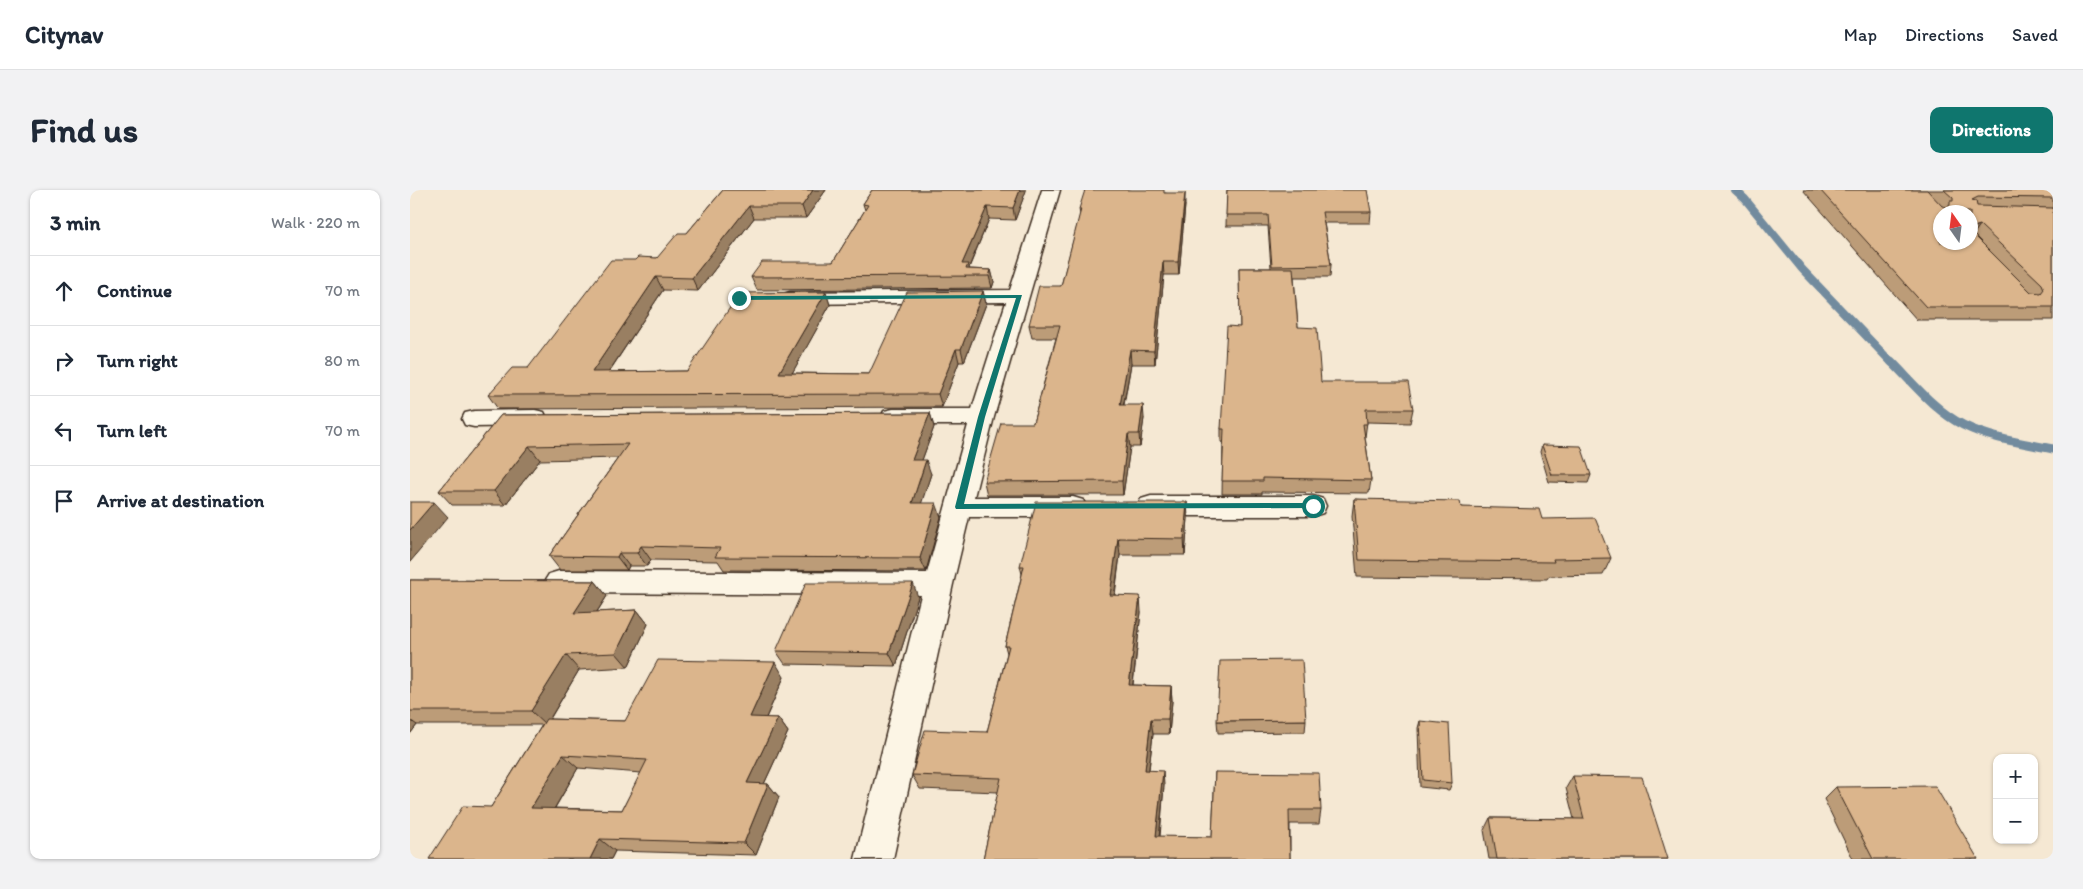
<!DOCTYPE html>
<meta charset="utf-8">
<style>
body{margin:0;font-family:Itim,sans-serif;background:#f2f2f3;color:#1f2937}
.controls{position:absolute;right:15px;bottom:15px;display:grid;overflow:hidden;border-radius:10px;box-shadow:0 1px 4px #0004}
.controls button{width:45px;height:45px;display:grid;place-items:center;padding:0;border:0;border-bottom:1px solid #e0e1e3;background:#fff;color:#1f2937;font:25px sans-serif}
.compass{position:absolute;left:1523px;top:15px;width:45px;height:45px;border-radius:50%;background:#fff;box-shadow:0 1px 4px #0004;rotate:346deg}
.stop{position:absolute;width:15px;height:15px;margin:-11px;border:4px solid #0f766e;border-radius:50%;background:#fff}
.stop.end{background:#0f766e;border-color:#fff;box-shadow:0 1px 5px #0008}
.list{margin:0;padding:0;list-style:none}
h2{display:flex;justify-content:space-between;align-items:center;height:65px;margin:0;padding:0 20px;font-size:21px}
h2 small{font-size:16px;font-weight:400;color:#747a83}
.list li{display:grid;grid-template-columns:32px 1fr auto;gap:15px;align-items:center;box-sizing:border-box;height:70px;padding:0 20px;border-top:1px solid #e0e1e3}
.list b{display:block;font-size:19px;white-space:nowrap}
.list em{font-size:16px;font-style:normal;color:#747a83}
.icon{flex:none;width:28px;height:28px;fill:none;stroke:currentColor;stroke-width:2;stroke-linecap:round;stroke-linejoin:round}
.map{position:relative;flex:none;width:1643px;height:669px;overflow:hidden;border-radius:10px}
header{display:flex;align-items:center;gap:30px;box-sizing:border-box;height:70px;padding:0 25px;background:#fff;border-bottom:1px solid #e0e1e3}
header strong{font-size:24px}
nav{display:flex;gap:28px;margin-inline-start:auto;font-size:18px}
.intro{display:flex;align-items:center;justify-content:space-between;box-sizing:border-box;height:120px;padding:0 30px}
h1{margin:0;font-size:35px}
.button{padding:12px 22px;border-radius:10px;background:#0f766e;color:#fff;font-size:18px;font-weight:700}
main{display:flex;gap:30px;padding:0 30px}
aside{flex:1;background:#fff;border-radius:10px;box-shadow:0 1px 4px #0004}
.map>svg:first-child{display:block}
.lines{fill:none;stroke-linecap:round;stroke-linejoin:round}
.stream-far1{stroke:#728b9e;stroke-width:8}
.stream{stroke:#728b9e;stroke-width:9}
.street-casing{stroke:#3b2a1e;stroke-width:3}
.street{fill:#fcf5e5;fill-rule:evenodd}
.wall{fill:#bc9c78;stroke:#3b2a1e;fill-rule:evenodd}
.shaded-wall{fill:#997f62;stroke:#3b2a1e}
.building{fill:#dbb58c;stroke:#3b2a1e;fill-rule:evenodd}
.route{fill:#0f766e}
</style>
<header>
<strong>Citynav</strong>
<nav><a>Map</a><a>Directions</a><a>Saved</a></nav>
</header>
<div class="intro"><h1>Find us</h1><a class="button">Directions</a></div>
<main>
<aside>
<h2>3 min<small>Walk · 220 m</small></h2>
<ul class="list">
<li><svg class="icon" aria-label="ahead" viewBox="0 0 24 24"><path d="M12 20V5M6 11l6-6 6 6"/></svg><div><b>Continue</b></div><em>70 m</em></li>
<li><svg class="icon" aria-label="right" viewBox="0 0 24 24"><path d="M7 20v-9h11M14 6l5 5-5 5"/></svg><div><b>Turn right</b></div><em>80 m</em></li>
<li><svg class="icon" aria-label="left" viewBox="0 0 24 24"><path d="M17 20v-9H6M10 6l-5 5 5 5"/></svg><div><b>Turn left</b></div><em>70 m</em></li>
<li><svg class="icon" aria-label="arrive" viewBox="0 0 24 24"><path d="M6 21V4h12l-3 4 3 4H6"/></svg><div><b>Arrive at destination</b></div></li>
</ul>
</aside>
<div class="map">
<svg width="1643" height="669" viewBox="0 0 1643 669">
<rect width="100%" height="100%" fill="#f5e8d3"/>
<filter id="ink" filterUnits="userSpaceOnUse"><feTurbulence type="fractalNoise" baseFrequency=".02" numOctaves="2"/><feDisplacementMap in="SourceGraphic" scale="10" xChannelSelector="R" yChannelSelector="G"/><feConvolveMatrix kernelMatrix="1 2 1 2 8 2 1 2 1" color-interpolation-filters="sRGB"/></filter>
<g filter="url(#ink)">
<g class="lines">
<path class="stream-far1" d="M1325,0L1335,9L1392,79L1482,173"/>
<path class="stream" d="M1481,171C1503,193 1525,221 1553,235C1581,249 1613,253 1643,259"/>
<defs>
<g id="street">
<path d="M632,0H650L584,227L564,307H663L673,310L677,317L673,324L663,327H559L543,394L483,669H445L511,405L149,403L139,400L134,392L139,384L149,381L517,383L558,235H483L474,233L471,227L474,221L483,219H562L596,112L380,114L373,112L369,108L373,104L380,102L600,100Z"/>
<path d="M125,220L134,222L137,228L134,234L125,236L64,237L55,235L52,229L55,223L64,221Z"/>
<path d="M741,306H903L913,309L916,316L913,323L903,326H741L731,323L728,316L731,309Z"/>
</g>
</defs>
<use href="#street" class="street-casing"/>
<use href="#street" class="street"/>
</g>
<g class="wall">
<path d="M313,0H416L396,28H344L288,101L253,100L199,182L277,181L416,102L420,115L382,183L459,184L573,101L576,114L554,172H549L532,217L88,219L78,205L118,178L225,70L247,68L277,43Z"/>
<path d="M462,0H616L605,30L579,29L559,78V79L581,80L584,92L582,98L347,100L341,87L423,72L455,20L453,14Z"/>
<path d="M817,0L961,22L960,33H914L921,75L920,87H884L888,137L911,192L1003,219L1000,233L957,232L955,247L961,290L959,303L852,302V304H812L813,252H811V239L830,137L829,78H861L858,36H816Z"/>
<path d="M1393,0H1643V130H1507Z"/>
<path d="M756,3L775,15L769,85H754L745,174H721L714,215L734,228L730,257H720L713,305H577L574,292L623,233L646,148H622L619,135L651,96L670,25L669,19Z"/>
<path d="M520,223L524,237L512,270L521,284L511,313L531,327L516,381L314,380L308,371L241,370L237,376H219L217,380H150L139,366L208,268L130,270L95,315H42L29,301L91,225Z"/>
<path d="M1132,255L1181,285L1178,293L1139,292L1130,262Z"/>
<path d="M944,309L1051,317L1132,329L1201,368L1193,385L1139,386L1137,389L947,387L942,326Z"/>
<path d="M778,328L775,365H710L705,405L731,422L723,495L761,496L762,511L759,544H743L739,580L754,595L750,647H802L805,582L911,620L909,634H880V669H573L588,602L510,599L502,585L577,542L597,463L595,456L612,384L610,376Z"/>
<path d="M0,390L185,391L197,406L187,422L227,420L238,434L218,477L169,480L140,529L215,531L374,487L356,528H368L378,542L354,594H358L369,607L346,665L205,661L201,669H19L81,617L132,535H7L0,544ZM168,578L231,583L212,620L145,618Z"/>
<path d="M508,407L486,476L375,474L366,461Z"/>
<path d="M896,530L895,542L808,543L807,531Z"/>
<path d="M1010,531L1042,593L1039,600L1010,597L1008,538Z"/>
<path d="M1163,586L1258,669H1079L1074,640L1080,628L1164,629L1156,598Z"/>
<path d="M1426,597L1568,669H1443L1414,609Z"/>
</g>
<g class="shaded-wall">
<path d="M403,0H416L396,28L392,16Z"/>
<path d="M610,0H616V1L605,30L603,18Z"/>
<path d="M775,3V15L769,85L768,72Z"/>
<path d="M339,16L344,28L288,101L282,88Z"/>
<path d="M577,17L579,29L559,77L561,86L557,83L555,87L552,74Z"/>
<path d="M1570,35L1561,48H1560V38Z"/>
<path d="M753,72L754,85L745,174L744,161Z"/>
<path d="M581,80L584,92L582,98L579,86Z"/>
<path d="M246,87L253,100L190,195L182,182Z"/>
<path d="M573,101L576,114L554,172L551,159Z"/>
<path d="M416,102L420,115L375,196L369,183Z"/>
<path d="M546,159L549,172L532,217L528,204Z"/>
<path d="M720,160L721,174L711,228L710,215Z"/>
<path d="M733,215L734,228L730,257L729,244Z"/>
<path d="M520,223L524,237L507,284L502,270Z"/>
<path d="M718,244L720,257L713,305L712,291Z"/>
<path d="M119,256L130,270L95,315L84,301Z"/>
<path d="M516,270L521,284L507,327L502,313Z"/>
<path d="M24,312L38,327L0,372V340Z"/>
<path d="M777,312L778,328L775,365L774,349Z"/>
<path d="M526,313L531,327L516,381L510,368Z"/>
<path d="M708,348L710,365L702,421L700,405Z"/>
<path d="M231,356L241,370L237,376L227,363Z"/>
<path d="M209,363L219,376L217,380L207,367Z"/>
<path d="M185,391L197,406L177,437L164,423Z"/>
<path d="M503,393L508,407L486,476L479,463Z"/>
<path d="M730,406L731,422L721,510L719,495Z"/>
<path d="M227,420L238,434L218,477L206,463Z"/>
<path d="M156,465L169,480L136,535L121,521Z"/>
<path d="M365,472L374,487L350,541L340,527Z"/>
<path d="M761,496L762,511L759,544L758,529Z"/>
<path d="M368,528L378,542L348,607L337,593Z"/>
<path d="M741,529L743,544L737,595L735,580Z"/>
<path d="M0,530L7,535L0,544Z"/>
<path d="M153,565L168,578L137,631L121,618Z"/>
<path d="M753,581L754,595L748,660L746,646Z"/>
<path d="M358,594L369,607L346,665L334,653Z"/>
<path d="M190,649L205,661L201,669H180Z"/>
</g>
<g class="building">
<path d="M313,0H403L392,16H339L282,88L246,87L182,182L277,181L330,103L416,102L369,183L459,184L497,102L573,101L551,159H546L528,204L78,205L102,178H118L201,70H225L228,67L247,68L268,43H277Z"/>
<path d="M462,0H610L603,18L577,17L552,74H558L556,79L581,80L579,86L341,87L352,72H423L458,15L453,14Z"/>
<path d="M675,0H754V3H775L768,72H753L744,161L720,160L710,215H733L729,244H718L712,291L574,292L591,233H623L650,135H619L629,96H651L671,19H669Z"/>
<path d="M817,0H957L961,22H912L921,75L862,76L858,25H816Z"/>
<path d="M1410,0H1517L1532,16L1537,17L1540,15V11H1543V8L1534,0H1643V8L1568,7L1562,10L1566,11L1567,16L1643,18V117H1516ZM1530,22H1560V38L1570,35L1632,94L1634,99L1631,103L1621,102L1560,41V52H1530Z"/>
<path d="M829,78H883L888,137L907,138L911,192H998L1003,219H956L957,234H953L961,290L853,288V291H812L814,239H811L817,136L830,137Z"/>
<path d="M520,223L502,270H516L502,313H526L510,368L305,367L310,358L231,356L227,363H209L207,367L139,366L218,254L119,256L84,301H29L91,225Z"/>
<path d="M1132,255L1171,256L1181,285H1142Z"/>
<path d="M944,309L1050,311L1051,317L1129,319L1132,329L1185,328L1201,368L1143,369L1144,372L949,370Z"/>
<path d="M0,312H24L0,340Z"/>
<path d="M626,312H777L774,349L708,348L700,405L730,406L719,495L761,496L758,529H741L735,580L753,581L746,646L802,647L805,582L909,583L911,620H879L880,669H573L591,588L502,585L515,540L577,542L599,456H595L614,376H610Z"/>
<path d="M0,390L185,391L164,423L227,420L206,463L156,465L121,521H0Z"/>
<path d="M396,393H503L479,463L366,461Z"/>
<path d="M248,470L365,472L340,527L368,528L337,593L358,594L334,653L190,649L180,669H19L53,616L81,617L136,529L215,531ZM153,565L237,570L212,620L121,618Z"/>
<path d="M892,470L896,530L807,531L810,471Z"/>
<path d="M1010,531L1039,534L1042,593L1013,590Z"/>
<path d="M1163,586L1232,587L1258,669H1087L1080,628L1174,629Z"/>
<path d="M1525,596L1568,669H1463L1426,597Z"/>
</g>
</g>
<path class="route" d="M612,105L575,227L554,314L903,313L907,316L906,318L546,319L545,317L568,227L606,108L329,110L326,108L329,106Z"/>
</svg>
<div class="controls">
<button>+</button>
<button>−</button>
</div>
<svg class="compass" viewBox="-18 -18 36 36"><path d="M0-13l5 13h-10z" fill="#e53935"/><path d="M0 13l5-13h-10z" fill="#747a83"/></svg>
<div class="stop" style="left:903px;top:316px"></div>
<div class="stop end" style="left:329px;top:108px"></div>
</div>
</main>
